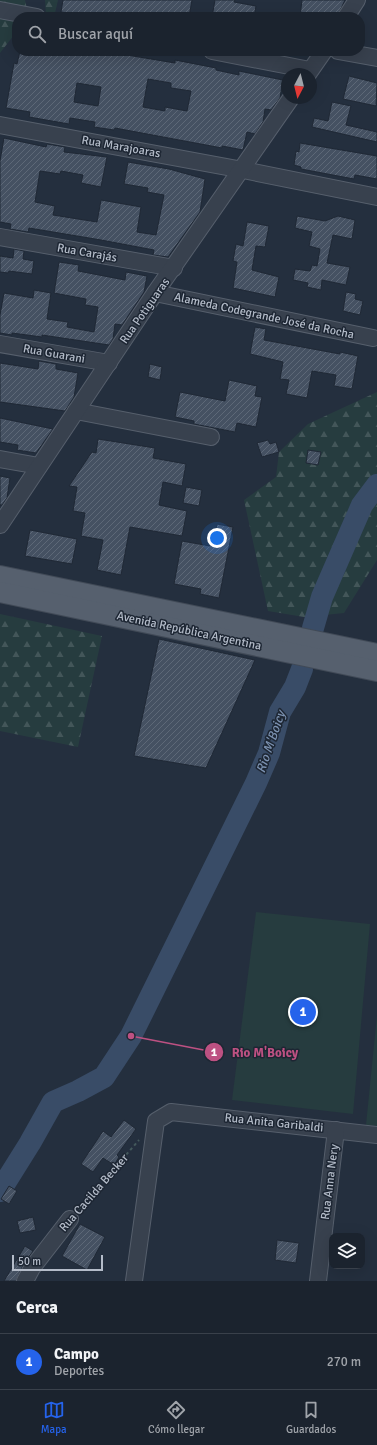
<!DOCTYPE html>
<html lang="es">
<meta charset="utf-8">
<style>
body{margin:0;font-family:Signika,sans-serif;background:#282f3a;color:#f1f3f6}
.controls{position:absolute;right:12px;bottom:12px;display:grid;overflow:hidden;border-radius:8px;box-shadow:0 4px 16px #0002}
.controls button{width:36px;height:36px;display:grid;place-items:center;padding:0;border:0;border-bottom:1px solid #39404a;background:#1b232e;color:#f1f3f6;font:20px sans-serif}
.compass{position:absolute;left:281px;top:68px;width:36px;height:36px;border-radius:50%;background:#1b232e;box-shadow:0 4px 16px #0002;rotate:187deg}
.scale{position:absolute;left:12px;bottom:10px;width:91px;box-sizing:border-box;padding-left:4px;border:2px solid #b4bcc9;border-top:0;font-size:11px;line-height:14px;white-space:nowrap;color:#b4bcc9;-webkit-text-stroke:3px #1d2633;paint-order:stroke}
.you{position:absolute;left:217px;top:538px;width:14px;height:14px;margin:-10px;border:3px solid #fff;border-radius:50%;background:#1a73e8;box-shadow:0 0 0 6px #1a73e833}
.badge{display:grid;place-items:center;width:26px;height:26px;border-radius:50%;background:#2563eb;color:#fff;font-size:13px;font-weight:700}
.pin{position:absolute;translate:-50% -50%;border:2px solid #fff;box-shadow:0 1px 4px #0006}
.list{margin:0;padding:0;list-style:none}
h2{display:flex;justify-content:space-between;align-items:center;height:52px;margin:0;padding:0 16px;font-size:17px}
h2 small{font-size:13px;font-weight:400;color:#a0a4aa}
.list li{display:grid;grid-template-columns:26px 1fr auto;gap:12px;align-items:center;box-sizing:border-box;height:56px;padding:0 16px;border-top:1px solid #39404a}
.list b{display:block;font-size:15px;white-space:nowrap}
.list p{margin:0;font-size:13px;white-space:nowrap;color:#a0a4aa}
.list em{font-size:13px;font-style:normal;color:#a0a4aa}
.icon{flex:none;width:22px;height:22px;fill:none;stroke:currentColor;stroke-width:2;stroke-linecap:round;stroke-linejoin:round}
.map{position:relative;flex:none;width:377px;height:1281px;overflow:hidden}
.search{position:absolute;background:#1b232e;box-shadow:0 4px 16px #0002;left:12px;right:12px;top:12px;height:44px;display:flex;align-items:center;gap:10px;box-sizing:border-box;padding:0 14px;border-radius:16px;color:#a0a4aa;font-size:15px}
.sheet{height:108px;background:#1b232e}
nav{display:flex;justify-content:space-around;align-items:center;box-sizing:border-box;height:56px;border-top:1px solid #39404a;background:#1b232e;font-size:11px;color:#a0a4aa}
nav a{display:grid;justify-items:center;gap:2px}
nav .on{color:#2563eb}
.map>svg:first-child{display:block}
.forest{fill:url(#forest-firs)}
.pitch{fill:#263c3f}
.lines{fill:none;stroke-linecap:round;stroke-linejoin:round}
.river{stroke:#394c67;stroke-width:22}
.building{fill:url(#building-hatch);stroke:#1f2835;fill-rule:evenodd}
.minor-casing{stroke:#565f6c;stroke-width:18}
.major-casing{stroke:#414a57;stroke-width:22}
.path{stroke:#44595c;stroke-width:2;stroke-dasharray:3 3;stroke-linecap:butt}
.minor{stroke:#38414e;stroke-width:16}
.major{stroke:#56606e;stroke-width:20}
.labels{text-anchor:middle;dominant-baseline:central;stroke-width:3;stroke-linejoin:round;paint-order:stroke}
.street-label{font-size:12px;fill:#b4bcc9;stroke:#1d2633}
.water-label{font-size:13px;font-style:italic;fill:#7c92b1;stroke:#1d2633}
.leader{fill:none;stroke:#bd5182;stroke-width:1.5}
.callout-dot{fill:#bd5182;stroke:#1d2633;stroke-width:1.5}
.mark-label{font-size:12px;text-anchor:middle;font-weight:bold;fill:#fff}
.callout-label{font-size:13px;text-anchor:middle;font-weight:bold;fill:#bd5182;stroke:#1d2633;stroke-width:3;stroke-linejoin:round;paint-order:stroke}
</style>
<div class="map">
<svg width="377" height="1281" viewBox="0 0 377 1281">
<defs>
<pattern id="forest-firs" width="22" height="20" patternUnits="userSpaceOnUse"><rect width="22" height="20" fill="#263c3f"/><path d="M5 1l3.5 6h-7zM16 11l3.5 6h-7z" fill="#435659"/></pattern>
<pattern id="building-hatch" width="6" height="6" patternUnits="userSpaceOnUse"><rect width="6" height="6" fill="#455162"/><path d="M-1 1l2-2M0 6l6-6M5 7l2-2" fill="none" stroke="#5d6877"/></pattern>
</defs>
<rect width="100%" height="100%" fill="#242f3e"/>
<g class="forest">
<path d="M0,0H25L27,9L17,17V31L0,53Z"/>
<path d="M45,0H58L55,13L51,16H46Z"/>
<path d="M377,392V560L344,613L304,617L268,611L244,500L276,477L279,452L308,424Z"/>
<path d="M0,614L102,636L78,747L0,731Z"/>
</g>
<g class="pitch">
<path d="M256,912L370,924L353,1114L232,1100Z"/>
<path d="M377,1015V1126L366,1125Z"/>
</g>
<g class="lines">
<g class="river">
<path d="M313,628L322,597L362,505L377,485"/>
<path d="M0,1191L30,1143L53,1102L78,1091L104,1077L131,1036L256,783L269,753L280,712L295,687L302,669"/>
</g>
</g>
<g class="building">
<path d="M63,0H192L189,17H112L102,15V17H94L61,12Z"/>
<path d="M215,0H235L234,2L256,6L254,17H212Z"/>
<path d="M302,0H345L337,17H300Z"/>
<path d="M20,51H103L175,63V60L216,68V70L239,75V71L283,80L280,98L271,110L265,109L263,122L255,134L247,132L243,150L222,146V148L115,128L114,130L94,127L95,122L70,118L69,124L29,117L30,112L6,108L14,63L17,64ZM148,79L171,83V88L191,91L187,111L165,107V111L143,107ZM77,83L101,87L98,106L74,102Z"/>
<path d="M349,76L377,83L376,106L343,99Z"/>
<path d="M332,102L351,106L346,125L377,132V142L312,127L314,118L328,121Z"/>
<path d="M4,138L46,147L47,144L65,147L64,152L107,157L101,187L81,183L83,175L61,171L60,174L40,171L35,202L55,206L53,215L97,222L101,200L141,207L137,232L156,235L164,195L147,192L148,188L124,184L128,162L169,169L205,179L200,212L168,257L153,255L154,250L101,240L29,228L28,232L10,229L11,224L0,222V161Z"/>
<path d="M300,143L377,156V179L355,175L354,179L301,169V167L294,165L296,151L299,152Z"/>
<path d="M297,216L325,221L338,216L355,220L352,239L333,235L327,263L350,267L346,285L322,280L321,290L307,287L308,283L293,280L295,269L310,271L312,265L317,266L320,249L309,246L312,232L295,228Z"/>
<path d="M247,222L269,226L265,247L256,246L252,270L279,277L275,297L233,288L237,262L233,261L236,244L243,246Z"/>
<path d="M14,249L24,251L23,259L34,261L32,274L9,271L8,273L0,272V256L13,258Z"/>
<path d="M59,262L79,265L78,271L125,280L126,272L147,276L144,292L122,325L115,324L113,339L109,345L42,335V337L12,333V335L0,333V315L4,293L33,298L34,290L51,293L47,319L68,322L67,327L94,332L98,307L85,305L86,299L54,293Z"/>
<path d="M346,292L356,294L355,299L363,301L360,315L343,311Z"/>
<path d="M255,327L266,329L264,340L340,354V352L358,356L352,389L334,386L336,375L312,371L307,398L286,394L289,380L280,379L283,362L250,354Z"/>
<path d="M39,361L56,364V369L78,373L74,397L65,411L0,402V363L38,369Z"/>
<path d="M150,364L162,367L160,380L148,377Z"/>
<path d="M229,380L257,386L255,396L262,397L256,427L237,423L235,432L194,424V421L175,417L180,392L225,401Z"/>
<path d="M0,418L53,429L36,453L17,450L18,445L0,442Z"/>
<path d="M98,439L155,448L153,458L186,464L182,486L163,482L159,505L187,511L182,536L130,527L121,575L97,570L103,540L81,536L85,513L73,511L77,487L69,486L92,452L96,453Z"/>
<path d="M268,440L270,444L276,442L279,452L262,457L257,443Z"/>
<path d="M308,450L321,452L318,465L306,463Z"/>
<path d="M0,476L10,478L7,498L2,505H0Z"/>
<path d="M186,487L202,490L199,506L183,503Z"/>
<path d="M217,524L233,527L219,598L200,594L201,589L174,584L182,541L210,546V544L213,545Z"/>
<path d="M30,530L77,539L72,564L25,556Z"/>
<path d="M159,639L255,660L206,768L134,756Z"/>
<path d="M124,1120L136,1129L117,1155L119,1157L114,1165L103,1158L93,1172L81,1164L103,1131L111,1137Z"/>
<path d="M9,1186L17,1191L9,1204L1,1199Z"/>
<path d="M33,1217L36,1230L20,1233L17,1221Z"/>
<path d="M80,1224L105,1237L87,1270L62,1256Z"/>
<path d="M277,1240L299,1243L296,1263L275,1260Z"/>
<path d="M25,1246L33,1251L24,1263L16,1281H4Z"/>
</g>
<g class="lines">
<defs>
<g id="minor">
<path d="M0,10L37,17"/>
<path d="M346,17L357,0"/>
<path d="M212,51L310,70"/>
<path d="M338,51L377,58"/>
<path d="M308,74L324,51"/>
<path d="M0,125L243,170L377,197"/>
<path d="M0,237L174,268"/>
<path d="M155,293L373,338"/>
<path d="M0,344L109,363"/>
<path d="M76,411L211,437"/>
<path d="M0,459L39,466"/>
<path d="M0,525L155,293L291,98"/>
<path d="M25,1281L32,1268L70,1219"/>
<path d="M134,1281L156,1121L171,1112L377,1135"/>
<path d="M318,1281L336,1130"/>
</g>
<g id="major">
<path d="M0,576L377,654"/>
<path d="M0,592L377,671"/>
</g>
</defs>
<use href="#minor" class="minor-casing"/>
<use href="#major" class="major-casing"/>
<path class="path" d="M79,1209L139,1140"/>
<use href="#minor" class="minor"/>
<use href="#major" class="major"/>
</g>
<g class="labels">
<g class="street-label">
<text transform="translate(121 147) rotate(10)">Rua Marajoaras</text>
<text transform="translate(87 253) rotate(10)">Rua Carajás</text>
<text transform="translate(145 311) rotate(-55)">Rua Potiguaras</text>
<text transform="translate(264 316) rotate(12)">Alameda Codegrande José da Rocha</text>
<text transform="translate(54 354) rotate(10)">Rua Guarani</text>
<text transform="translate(189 631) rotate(12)">Avenida República Argentina</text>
<text transform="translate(274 1123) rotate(6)">Rua Anita Garibaldi</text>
<text transform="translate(330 1182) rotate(-83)">Rua Anna Nery</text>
<text transform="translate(94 1193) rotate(-49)">Rua Cacilda Becker</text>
</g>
<g class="water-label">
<text transform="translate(271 742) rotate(-71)">Rio M'Boicy</text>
</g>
</g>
<path class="leader" d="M131 1036L214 1052"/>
<g class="callout-dot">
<circle cx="131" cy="1036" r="4"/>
<circle cx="214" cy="1052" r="10"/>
</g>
<g class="mark-label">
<text x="214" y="1056">1</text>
</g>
<g class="callout-label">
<text x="265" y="1057">Rio M'Boicy</text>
</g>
</svg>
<div class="controls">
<button><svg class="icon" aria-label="layers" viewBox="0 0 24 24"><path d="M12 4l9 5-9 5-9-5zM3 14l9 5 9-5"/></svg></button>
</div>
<svg class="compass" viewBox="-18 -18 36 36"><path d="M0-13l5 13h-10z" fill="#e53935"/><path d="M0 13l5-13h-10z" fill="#a0a4aa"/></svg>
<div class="scale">50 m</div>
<div class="you"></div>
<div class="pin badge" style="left:303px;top:1012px">1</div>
<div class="search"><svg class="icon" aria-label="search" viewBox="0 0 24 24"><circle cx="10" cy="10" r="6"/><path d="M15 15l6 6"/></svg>Buscar aquí</div>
</div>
<section class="sheet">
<h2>Cerca<small></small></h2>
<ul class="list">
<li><span class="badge">1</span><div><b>Campo</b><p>Deportes</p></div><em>270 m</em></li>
</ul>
</section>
<nav>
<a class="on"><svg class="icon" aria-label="map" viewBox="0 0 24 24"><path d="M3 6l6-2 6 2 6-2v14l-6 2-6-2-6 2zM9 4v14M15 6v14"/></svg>Mapa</a>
<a><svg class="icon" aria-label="directions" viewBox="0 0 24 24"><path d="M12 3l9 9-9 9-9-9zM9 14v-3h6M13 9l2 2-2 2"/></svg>Cómo llegar</a>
<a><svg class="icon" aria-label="saved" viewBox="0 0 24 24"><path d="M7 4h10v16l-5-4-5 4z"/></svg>Guardados</a>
</nav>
